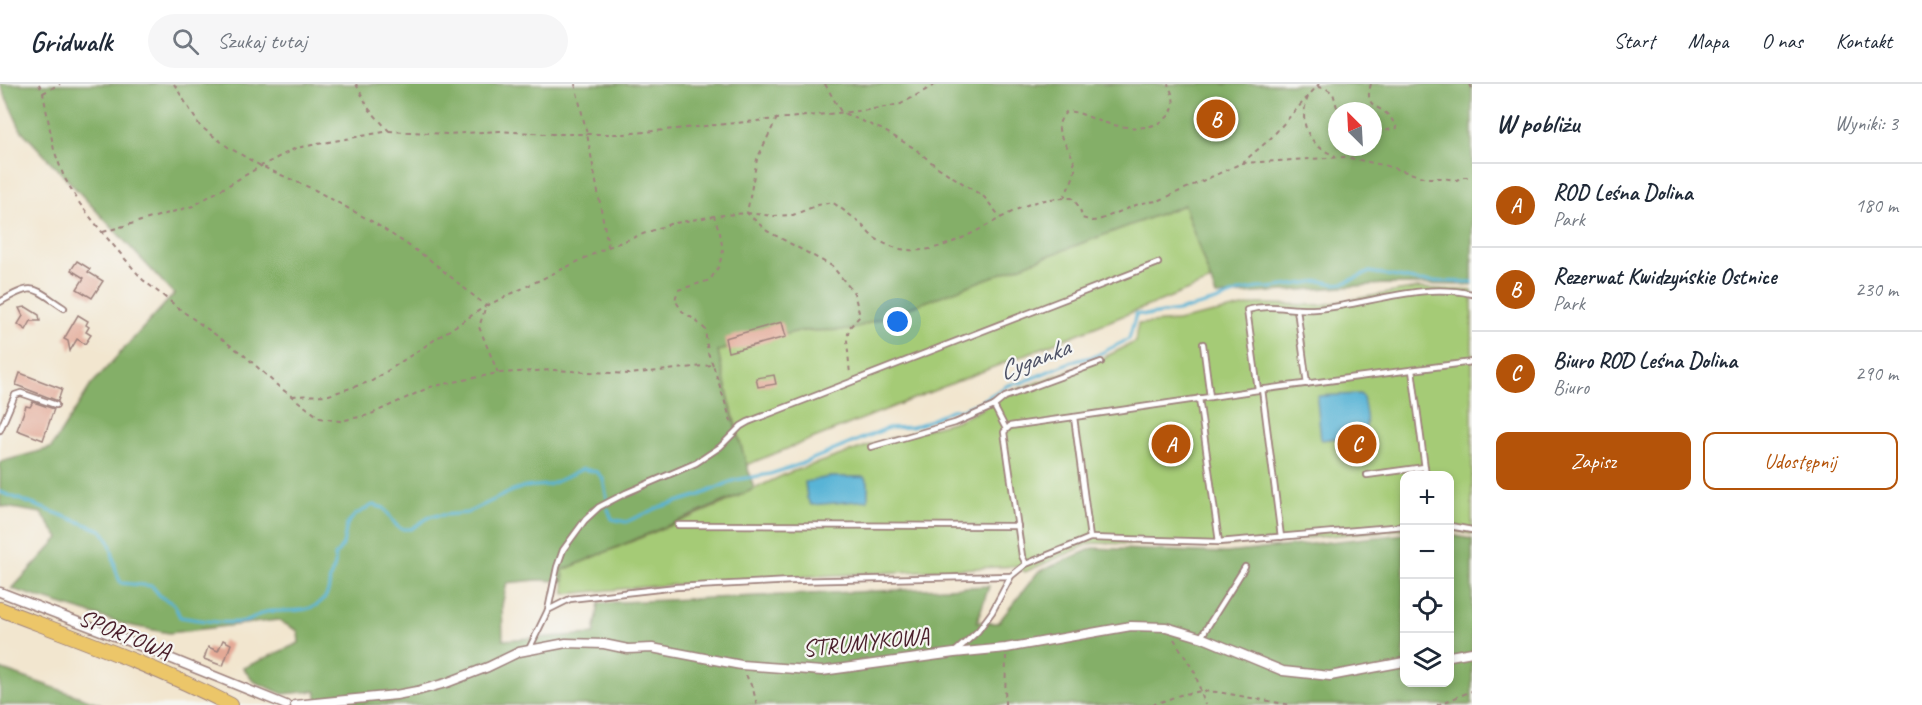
<!DOCTYPE html>
<html lang="pl">
<meta charset="utf-8">
<style>
body{margin:0;font-family:Caveat,sans-serif;background:#f6f6f7;color:#1f2937}
.controls{position:absolute;right:18px;bottom:18px;display:grid;overflow:hidden;border-radius:12px;box-shadow:0 3px 9px #0003}
.controls button{width:54px;height:54px;display:grid;place-items:center;padding:0;border:0;border-bottom:2px solid #e0e1e3;background:#fff;color:#1f2937;font:30px sans-serif}
.compass{position:absolute;left:1328px;top:18px;width:54px;height:54px;border-radius:50%;background:#fff;box-shadow:0 3px 9px #0003;rotate:336deg}
.you{position:absolute;left:898px;top:238px;width:21px;height:21px;margin:-15px;border:4px solid #fff;border-radius:50%;background:#1a73e8;box-shadow:0 0 0 9px #1a73e833}
.badge{display:grid;place-items:center;width:39px;height:39px;border-radius:50%;background:#b45309;color:#fff;font-size:20px;font-weight:700}
.pin{position:absolute;translate:-50% -50%;border:3px solid #fff;box-shadow:0 2px 6px #0006}
.list{margin:0;padding:0;list-style:none}
h2{display:flex;justify-content:space-between;align-items:center;height:78px;margin:0;padding:0 24px;font-size:26px}
h2 small{font-size:20px;font-weight:400;color:#747a83}
.list li{display:grid;grid-template-columns:39px 1fr auto;gap:18px;align-items:center;box-sizing:border-box;height:84px;padding:0 24px;border-top:2px solid #e0e1e3}
.list b{display:block;font-size:22px;white-space:nowrap}
.list p{margin:0;font-size:20px;white-space:nowrap;color:#747a83}
.list em{font-size:20px;font-style:normal;color:#747a83}
.actions{display:flex;gap:12px;padding:18px 24px}
.actions a{flex:1;padding:14px 0;border:2px solid #b45309;border-radius:12px;text-align:center;font-size:21px;color:#b45309}
.actions .main{background:#b45309;color:#fff}
.icon{flex:none;width:33px;height:33px;fill:none;stroke:currentColor;stroke-width:2;stroke-linecap:round;stroke-linejoin:round}
.map{position:relative;flex:none;width:1472px;height:621px;overflow:hidden}
header{display:flex;align-items:center;gap:36px;box-sizing:border-box;height:84px;padding:0 30px;background:#fff;border-bottom:2px solid #e0e1e3}
header strong{font-size:28px}
nav{display:flex;gap:33px;margin-inline-start:auto;font-size:21px}
.search{width:420px;height:54px;background:#f6f6f7;display:flex;align-items:center;gap:15px;box-sizing:border-box;padding:0 21px;border-radius:33px;color:#747a83;font-size:22px}
main{display:flex}
aside{flex:1;background:#fff}
.map>svg:first-child{display:block}
.green{fill:#a5cb76;stroke:#787550;stroke-width:1.5}
.forest{fill:#84af67;stroke:#676749;stroke-width:1.5;fill-rule:evenodd}
.water{fill:#58b4d6;stroke:#516a80;stroke-width:1.5}
.lines{fill:none;stroke-linecap:round;stroke-linejoin:round}
.stream{stroke:#58b4d6;stroke-width:3}
.building{fill:#e3a996}
.service-casing{stroke:#9e827d;stroke-width:8}
.minor-casing{stroke:#9e827d;stroke-width:11}
.primary-casing{stroke:#9e827d;stroke-width:16}
.path{stroke:#9e827d;stroke-width:2;stroke-dasharray:4.5 4.5;stroke-linecap:butt}
.service{stroke:#fff;stroke-width:4.5}
.minor{stroke:#fff;stroke-width:8}
.primary{stroke:#ecc669;stroke-width:14}
.labels{text-anchor:middle;dominant-baseline:central;stroke-width:4.5;stroke-linejoin:round;paint-order:stroke}
.street-label{font-size:24px;fill:#4a1f2b;stroke:#f6f6f2}
.water-label{font-size:26px;font-style:italic;fill:#4f5367;stroke:#f6f6f2}
</style>
<header>
<strong>Gridwalk</strong>
<div class="search"><svg class="icon" aria-label="search" viewBox="0 0 24 24"><circle cx="10" cy="10" r="6"/><path d="M15 15l6 6"/></svg>Szukaj tutaj</div>
<nav><a>Start</a><a>Mapa</a><a>O nas</a><a>Kontakt</a></nav>
</header>
<main>
<div class="map">
<svg width="1472" height="621" viewBox="0 0 1472 621">
<rect width="100%" height="100%" fill="#f6f6f2"/>
<filter id="ink" filterUnits="userSpaceOnUse"><feTurbulence type="fractalNoise" baseFrequency=".0167" numOctaves="2"/><feDisplacementMap in="SourceGraphic" scale="12" xChannelSelector="R" yChannelSelector="G"/><feConvolveMatrix kernelMatrix="1 2 1 2 8 2 1 2 1" color-interpolation-filters="sRGB"/></filter>
<filter id="wash" filterUnits="userSpaceOnUse"><feTurbulence type="fractalNoise" baseFrequency=".008" numOctaves="4" result="noise"/><feDisplacementMap in="SourceGraphic" scale="24" xChannelSelector="R" yChannelSelector="G"/><feGaussianBlur stdDeviation="1.35" result="paint"/><feColorMatrix in="noise" values="0 0 0 0 0 0 0 0 0 0 0 0 0 0 0 0 0 1.4 0 .05"/><feComposite in="paint" operator="in"/></filter>
<g filter="url(#wash)">
<rect width="100%" height="100%" fill="#f2e6cf"/>
<g class="green">
<path d="M1184,121L1211,197L746,381L717,267L799,247L850,246Z"/>
<path d="M1417,204L1472,207V450L1450,446V392H1404V445L1220,462L1092,459L1025,488L1017,482C866,490 715,495 565,510L563,486L722,420L788,389L885,356L956,337L978,327L1000,312L1103,274L1135,258L1138,240L1177,237L1257,220L1321,221Z"/>
</g>
<g class="forest">
<path d="M0,0H1472V201L1385,200L1216,212L1184,121L850,246L799,247L718,267L734,338L754,405L563,486L564,497L537,496L507,499L502,521L503,556L594,550L599,519L989,502L977,538L998,539L1038,488L1093,464L1226,469L1404,450V598H1450V451L1472,455V621H320L315,607L283,610L253,597L243,584L299,559L298,547L278,536L169,549L127,541L12,505L59,454L41,429L0,422V378L51,364L91,301L174,210L21,46ZM1337,27H1373V63H1337Z"/>
<path d="M0,585L101,620V621H0Z"/>
</g>
<g class="water">
<path d="M1360,310L1363,313C1364,321 1368,334 1366,342C1364,352 1330,355 1321,356L1317,316L1318,312Z"/>
<path d="M829,393H864L868,398V416L811,421L807,414L805,398Z"/>
</g>
<g class="lines">
<g class="stream">
<path d="M0,408L101,446C116,459 111,483 121,499L152,502L161,513L174,520L180,533C195,536 236,542 250,536C256,534 259,529 266,528C286,525 313,532 326,512C330,506 329,499 330,494C334,483 336,484 335,472L343,461L347,440L355,431L373,421L384,424L396,441L401,445H411L431,432L467,429L512,407L523,403L549,401L583,385L597,388L603,395L607,414"/>
<path d="M608,425L612,435L626,438L660,423L700,411L735,396L770,390L798,381L888,344L912,343L924,339L951,326L963,325L978,319L1008,301L1023,298L1071,278L1095,272L1129,255L1136,230L1150,231L1178,227L1216,217L1242,207L1259,204H1270L1321,197L1335,200L1344,199L1370,188L1419,197L1472,198"/>
</g>
</g>
<g id="blocks">
<g class="building">
<path d="M77,177L90,185L88,188L103,197L92,214L77,205L84,194L71,186Z"/>
<path d="M26,223L39,231L40,237H31L26,246L18,240L23,232L19,224Z"/>
<path d="M78,231L88,237L86,241L89,243L86,248L91,251L85,260L77,255L70,267L68,257L64,255Z"/>
<path d="M782,238L786,253L728,268L725,254Z"/>
<path d="M20,289L62,305L58,317L16,301Z"/>
<path d="M774,291L776,300L758,303L756,294Z"/>
<path d="M33,318L54,325L43,356L17,346L26,322L30,323Z"/>
<path d="M223,556L231,560L223,582L204,575L208,563L218,567Z"/>
</g>
</g>
</g>
<g filter="url(#ink)">
<use href="#blocks" fill-opacity="0" stroke="#9e827d" stroke-width="1.5"/>
<g class="lines">
<defs>
<g id="service">
<path d="M0,218C35,198 32,203 64,224"/>
<path d="M1297,225L1307,300"/>
<path d="M1203,260L1210,313"/>
<path d="M1412,286L1426,392"/>
<path d="M1262,305L1281,453"/>
<path d="M1258,306L1247,226C1272,219 1291,227 1316,225C1368,221 1419,198 1472,210"/>
<path d="M994,322L1005,313L1101,278"/>
<path d="M0,346L15,311L21,309L56,321"/>
<path d="M871,363L955,339L994,322L1006,345"/>
<path d="M1367,391L1425,383"/>
<path d="M678,441L1018,442"/>
<path d="M1450,442L1472,446"/>
<path d="M1090,454L1219,458L1199,314"/>
<path d="M1219,458L1404,442"/>
<path d="M1026,480L1022,472L1004,348L1010,342L1074,333"/>
<path d="M1011,492L1026,480L1090,454L1074,333L1258,306L1472,278"/>
<path d="M548,526L570,515L677,503L792,497L1011,492L992,528L978,547L956,567"/>
<path d="M1201,553L1245,483"/>
<path d="M529,565L548,526L557,483L563,466L585,436L599,423L626,409L696,379L720,363L741,342L748,338L1158,179"/>
</g>
<g id="minor">
<path d="M0,508L130,558L286,621"/>
<path d="M1450,572L1472,568"/>
<path d="M295,621L396,611L417,607L446,599L488,583L519,568L566,559L604,560L628,565L652,564L741,581L822,587L954,569L1006,564L1131,542L1166,543L1203,554L1283,587L1330,592L1404,578"/>
</g>
<path id="primary" d="M0,525C78,555 157,583 231,621"/>
</defs>
<use href="#service" class="service-casing"/>
<use href="#minor" class="minor-casing"/>
<use href="#primary" class="primary-casing"/>
<g class="path">
<path d="M39,0L43,9L54,66L64,93L80,120L102,148L143,196L185,229L244,271L278,302L320,334L340,337L369,331L430,303L498,289L552,286L630,290L713,281L732,340"/>
<path d="M174,0L200,42L228,63L261,82L315,106L373,138L429,175L486,222L372,297L329,311L291,312"/>
<path d="M356,0L369,25L389,47"/>
<path d="M575,0L587,50L608,162"/>
<path d="M825,0L841,28L883,46L914,64L936,82L984,113L1001,134"/>
<path d="M1371,0C1364,23 1376,20 1388,31C1392,35 1394,39 1397,44L1373,49"/>
<path d="M1470,0L1472,5"/>
<path d="M1318,3L1325,4L1333,9L1338,27"/>
<path d="M43,9L60,0"/>
<path d="M1308,13C1297,40 1310,63 1336,72"/>
<path d="M777,34L757,75L747,129L767,147L832,182L854,209L860,232L849,244L847,256L850,291"/>
<path d="M1242,79L1345,73L1387,82L1426,94H1441L1457,96L1462,93H1472"/>
<path d="M1064,114C1067,105 1076,92 1075,83C1072,59 1046,49 1067,27C1080,28 1090,34 1102,38C1122,44 1155,49 1169,31C1177,20 1173,11 1168,0"/>
<path d="M103,148L193,122L261,82L296,64L389,47L449,50L499,47L547,50H624L868,26L901,20L936,0"/>
<path d="M713,281L708,269L705,245L695,236L682,227L675,216L678,206L710,196L719,182L723,167L720,149L714,132"/>
<path d="M498,289L479,243L486,222L608,163L670,140L714,132L747,129L774,132L793,131L818,121L832,118C842,125 852,132 861,140C866,145 871,153 878,156C930,187 981,140 1027,121C1043,115 1056,114 1072,114L1080,124L1082,134L1093,137L1099,136L1141,119L1158,117L1242,79L1270,55L1319,0"/>
<path d="M1174,555L1195,589L1205,621"/>
<path d="M746,591L753,605L757,621"/>
<path d="M1005,621L1006,572"/>
<path d="M1152,621L1180,611L1201,607L1218,608L1291,621"/>
<path d="M1437,621L1472,607"/>
</g>
<use href="#service" class="service"/>
<use href="#minor" class="minor"/>
<use href="#primary" class="primary"/>
</g>
</g>
<g class="labels">
<g class="street-label">
<text transform="translate(125 550) rotate(22)">SPORTOWA</text>
<text transform="translate(866 558) rotate(-6)">STRUMYKOWA</text>
</g>
<g class="water-label">
<text transform="translate(1034 275) rotate(-21)">Cyganka</text>
</g>
</g>
</svg>
<div class="controls">
<button>+</button>
<button>−</button>
<button><svg class="icon" aria-label="locate" viewBox="0 0 24 24"><circle cx="12" cy="12" r="6"/><path d="M12 2v4M12 18v4M2 12h4M18 12h4"/></svg></button>
<button><svg class="icon" aria-label="layers" viewBox="0 0 24 24"><path d="M12 4l9 5-9 5-9-5zM3 14l9 5 9-5"/></svg></button>
</div>
<svg class="compass" viewBox="-18 -18 36 36"><path d="M0-13l5 13h-10z" fill="#e53935"/><path d="M0 13l5-13h-10z" fill="#747a83"/></svg>
<div class="you"></div>
<div class="pin badge" style="left:1171px;top:360px">A</div>
<div class="pin badge" style="left:1216px;top:35px">B</div>
<div class="pin badge" style="left:1357px;top:360px">C</div>
</div>
<aside>
<h2>W pobliżu<small>Wyniki: 3</small></h2>
<ul class="list">
<li><span class="badge">A</span><div><b>ROD Leśna Dolina</b><p>Park</p></div><em>180 m</em></li>
<li><span class="badge">B</span><div><b>Rezerwat Kwidzyńskie Ostnice</b><p>Park</p></div><em>230 m</em></li>
<li><span class="badge">C</span><div><b>Biuro ROD Leśna Dolina</b><p>Biuro</p></div><em>290 m</em></li>
</ul>
<div class="actions"><a class="main">Zapisz</a><a>Udostępnij</a></div>
</aside>
</main>
